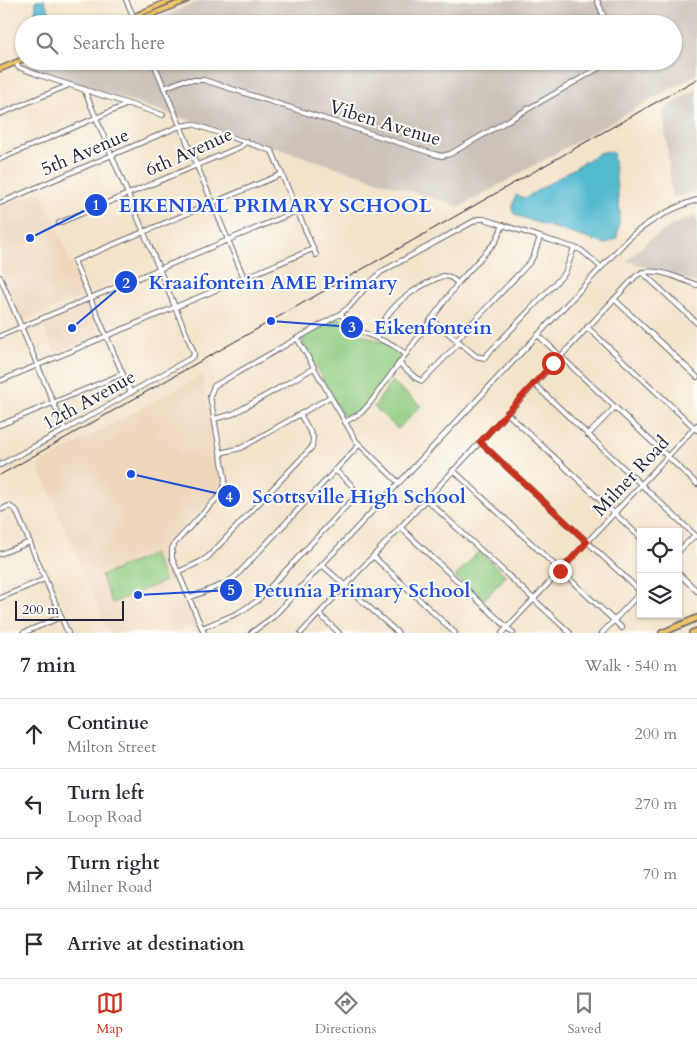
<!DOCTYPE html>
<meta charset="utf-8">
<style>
body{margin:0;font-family:Cardo,serif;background:#f2f2f3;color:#2b2b33}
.controls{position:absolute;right:15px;bottom:15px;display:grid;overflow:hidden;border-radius:0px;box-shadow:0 1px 4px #0004}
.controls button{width:45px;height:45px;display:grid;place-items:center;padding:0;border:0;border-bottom:1px solid #e1e1e2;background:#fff;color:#2b2b33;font:25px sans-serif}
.scale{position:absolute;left:15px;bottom:12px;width:109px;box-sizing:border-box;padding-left:5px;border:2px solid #22223b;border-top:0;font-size:14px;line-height:18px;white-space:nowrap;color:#22223b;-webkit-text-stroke:4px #fdfcf7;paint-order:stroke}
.stop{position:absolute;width:15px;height:15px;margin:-11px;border:4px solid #c8321e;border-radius:50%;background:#fff}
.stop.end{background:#c8321e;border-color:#fff;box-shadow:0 1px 5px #0008}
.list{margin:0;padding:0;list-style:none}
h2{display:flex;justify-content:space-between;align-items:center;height:65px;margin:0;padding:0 20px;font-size:21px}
h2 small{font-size:16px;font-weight:400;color:#7c7c81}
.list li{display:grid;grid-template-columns:32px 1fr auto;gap:15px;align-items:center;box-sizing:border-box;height:70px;padding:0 20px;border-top:1px solid #e1e1e2}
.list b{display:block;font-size:19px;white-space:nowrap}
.list p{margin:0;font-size:16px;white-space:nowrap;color:#7c7c81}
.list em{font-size:16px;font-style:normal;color:#7c7c81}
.icon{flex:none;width:28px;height:28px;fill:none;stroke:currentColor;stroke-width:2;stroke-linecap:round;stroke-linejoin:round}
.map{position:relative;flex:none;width:697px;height:633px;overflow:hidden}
.search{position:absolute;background:#fff;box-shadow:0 1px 4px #0004;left:15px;right:15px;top:15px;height:55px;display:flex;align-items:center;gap:12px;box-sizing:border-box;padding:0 18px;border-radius:28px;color:#7c7c81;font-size:19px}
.sheet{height:345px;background:#fff}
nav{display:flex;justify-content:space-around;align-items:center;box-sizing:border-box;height:70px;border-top:1px solid #e1e1e2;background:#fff;font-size:14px;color:#7c7c81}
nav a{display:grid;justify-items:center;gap:2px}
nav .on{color:#c8321e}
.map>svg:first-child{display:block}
.built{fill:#eed6bb}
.industrial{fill:#ccc2b9}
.green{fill:#90cc81;stroke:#59775e}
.water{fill:#52bad0;stroke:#3a6e86}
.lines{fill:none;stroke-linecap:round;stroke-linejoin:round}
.minor-casing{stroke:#6b666d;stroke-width:6}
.major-casing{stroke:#6b666d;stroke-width:7}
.highway-casing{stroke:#6b666d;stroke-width:8}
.minor{stroke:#fff;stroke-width:4}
.major{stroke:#efc469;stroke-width:4.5}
.highway{stroke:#efc469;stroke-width:5}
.rail{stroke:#22223b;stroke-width:1}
.route{stroke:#c8321e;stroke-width:6}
.labels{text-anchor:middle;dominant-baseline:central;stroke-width:4;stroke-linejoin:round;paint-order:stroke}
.street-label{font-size:19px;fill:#22223b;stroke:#fdfcf7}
.leader{fill:none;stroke:#1d4ed8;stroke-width:2}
.callout-dot{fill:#1d4ed8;stroke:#fdfcf7;stroke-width:2}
.mark-label{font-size:15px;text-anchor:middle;font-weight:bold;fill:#fff}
.callout-label{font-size:20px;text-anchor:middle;font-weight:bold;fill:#1d4ed8;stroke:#fdfcf7;stroke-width:4;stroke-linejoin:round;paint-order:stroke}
</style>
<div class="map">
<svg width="697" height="633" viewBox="0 0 697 633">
<rect width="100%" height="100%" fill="#fdfcf7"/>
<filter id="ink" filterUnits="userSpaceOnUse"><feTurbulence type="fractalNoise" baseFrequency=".02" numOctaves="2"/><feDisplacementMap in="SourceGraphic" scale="10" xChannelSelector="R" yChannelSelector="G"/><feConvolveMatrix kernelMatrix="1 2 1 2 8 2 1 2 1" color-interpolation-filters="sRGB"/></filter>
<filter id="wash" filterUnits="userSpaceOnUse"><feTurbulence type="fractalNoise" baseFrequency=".0096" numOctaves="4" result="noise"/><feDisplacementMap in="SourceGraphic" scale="20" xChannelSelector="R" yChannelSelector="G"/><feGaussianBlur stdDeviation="1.12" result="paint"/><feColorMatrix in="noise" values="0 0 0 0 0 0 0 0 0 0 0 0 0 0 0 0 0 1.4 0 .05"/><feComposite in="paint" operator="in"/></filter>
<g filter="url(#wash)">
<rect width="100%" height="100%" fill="#f3e3c9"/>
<g class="built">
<path d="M41,191L85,296L22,322L0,269V207Z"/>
<path d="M89,304L102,334L55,353L42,323Z"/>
<path d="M202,375L221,484L214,495L164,549L195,624L173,633H109L38,465Z"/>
</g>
<g class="industrial">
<path d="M202,0H697V74L460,207L34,70L33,64L41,61H673V24H145Z"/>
<path d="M697,89V191L672,198L663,110Z"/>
<path d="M697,216V283L627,261L649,240L675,224Z"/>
</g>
<g class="green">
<path d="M336,318C345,318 352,328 359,333C372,340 393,342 402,354L367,404L362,409L348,417L342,414L302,342L304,336Z"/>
<path d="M392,381L421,406L398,429L374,407Z"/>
<path d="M479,551L506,576L482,602L455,577Z"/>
<path d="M153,554L165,581L112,603L101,576Z"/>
</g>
<g class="water">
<path d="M36,0H44L55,24H31L35,13Z"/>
<path d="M609,151L613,153L620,213L617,238L605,244L532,221L514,214L512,209L516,195L525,198L599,153Z"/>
</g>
</g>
<g filter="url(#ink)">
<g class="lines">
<defs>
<g id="minor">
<path d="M126,0L137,24"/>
<path d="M597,0L607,24"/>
<path d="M153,61L244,278"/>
<path d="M16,62L18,67L39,75L163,115"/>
<path d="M164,88L184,80H204L434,154L442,156L450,154L611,61"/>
<path d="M0,114L69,85"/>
<path d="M0,159L128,104"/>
<path d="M0,203L180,126L193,124L272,151L316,255"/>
<path d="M59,223L240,147L247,141"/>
<path d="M642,272L697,323"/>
<path d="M0,277L65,430"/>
<path d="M614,299L697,377"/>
<path d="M340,314L357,330L391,344L406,354"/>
<path d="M431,319L476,356L484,358L565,273L574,248"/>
<path d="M587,327L697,430"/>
<path d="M538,335L697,484"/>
<path d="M0,336L297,211"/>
<path d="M297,338L356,441L399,483"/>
<path d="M377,338C379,332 381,325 385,319C397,299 422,284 443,276L450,277L458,283"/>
<path d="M457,339L530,262L534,255L540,237"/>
<path d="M399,363L416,378L422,381L460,342"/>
<path d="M0,381L313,249"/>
<path d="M534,384L697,537"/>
<path d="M131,393L74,261L282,174"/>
<path d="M507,413L641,538"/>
<path d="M214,419L233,414L314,368"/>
<path d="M345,422L361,413L370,403L458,283L496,241L503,225"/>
<path d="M0,425L122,374"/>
<path d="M588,435L615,407"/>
<path d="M480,442L641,592"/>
<path d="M220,453L241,448L330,397"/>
<path d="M0,465L65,430L191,358L194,355L193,350L84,89"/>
<path d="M453,470L622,628"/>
<path d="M426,499L570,633"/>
<path d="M0,510L9,506L16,510L68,633"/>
<path d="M400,527L513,633"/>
<path d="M678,552L695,535"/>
<path d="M0,554L30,542"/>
<path d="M373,556L455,633"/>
<path d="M322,565L398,633"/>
<path d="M178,572L200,562L208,557L312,447L313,437L300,414"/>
<path d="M678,573L697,591"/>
<path d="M0,598L45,579"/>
<path d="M189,598L226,583L235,577L359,445"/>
<path d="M319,614L339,633"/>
<path d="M202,628L238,613L257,601L354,498C359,487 343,478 335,470"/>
<path d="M23,633L61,617"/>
<path d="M204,633L172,558V549L175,543L220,495L224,487L225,478L210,396L214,386L340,314L349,307L367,286L381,272L478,219H484L581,250L601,267"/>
<path d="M251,633L273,617L628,239C649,221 670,208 697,200"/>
<path d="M301,633L636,276C653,264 679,279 697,285"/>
<path d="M502,633L697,425"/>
<path d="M602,633L641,592"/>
</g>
<g id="major">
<path d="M117,24L171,0"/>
<path d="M129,24L187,0"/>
<path d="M0,69L24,59"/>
</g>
<g id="highway">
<path d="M662,633L697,618"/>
<path d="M692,633L697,631"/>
</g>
</defs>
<use href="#minor" class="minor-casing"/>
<use href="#major" class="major-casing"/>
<use href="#highway" class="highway-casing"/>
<use href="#minor" class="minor"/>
<use href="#major" class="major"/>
<use href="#highway" class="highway"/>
<path class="rail" d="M0,475L697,79"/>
</g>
</g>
<g class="lines" filter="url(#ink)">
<path class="route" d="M553,363L480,442L587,542L560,571"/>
</g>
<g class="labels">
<g class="street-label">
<text transform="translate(385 123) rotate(17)">Viben Avenue</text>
<text transform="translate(85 152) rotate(-23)">5th Avenue</text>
<text transform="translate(189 152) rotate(-24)">6th Avenue</text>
<text transform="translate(89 400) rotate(-29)">12th Avenue</text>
<text transform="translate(631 476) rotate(-47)">Milner Road</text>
</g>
</g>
<path class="leader" d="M30 238L96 205M72 328L126 282M271 321L352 327M131 474L229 496M138 595L231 590"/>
<g class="callout-dot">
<circle cx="30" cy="238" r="5"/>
<circle cx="72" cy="328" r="5"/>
<circle cx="271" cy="321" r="5"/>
<circle cx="131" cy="474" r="5"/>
<circle cx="138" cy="595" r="5"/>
<circle cx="96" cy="205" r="12"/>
<circle cx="126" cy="282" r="12"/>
<circle cx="352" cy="327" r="12"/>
<circle cx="229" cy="496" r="12"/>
<circle cx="231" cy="590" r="12"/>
</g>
<g class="mark-label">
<text x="96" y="210">1</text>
<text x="126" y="288">2</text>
<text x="352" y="332">3</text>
<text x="229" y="502">4</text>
<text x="231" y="595">5</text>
</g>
<g class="callout-label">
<text x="275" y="212">EIKENDAL PRIMARY SCHOOL</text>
<text x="273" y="289">Kraaifontein AME Primary</text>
<text x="433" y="334">Eikenfontein</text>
<text x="359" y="503">Scottsville High School</text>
<text x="362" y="597">Petunia Primary School</text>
</g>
</svg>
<div class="controls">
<button><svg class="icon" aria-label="locate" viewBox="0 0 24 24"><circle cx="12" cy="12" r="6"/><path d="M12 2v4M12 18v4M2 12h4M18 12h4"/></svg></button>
<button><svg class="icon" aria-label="layers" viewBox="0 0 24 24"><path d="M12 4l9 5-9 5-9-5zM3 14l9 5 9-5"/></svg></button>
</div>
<div class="scale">200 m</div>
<div class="stop" style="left:553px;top:363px"></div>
<div class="stop end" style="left:560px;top:571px"></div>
<div class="search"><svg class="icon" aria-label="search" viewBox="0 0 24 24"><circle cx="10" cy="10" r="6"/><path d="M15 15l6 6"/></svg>Search here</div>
</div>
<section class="sheet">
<h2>7 min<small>Walk · 540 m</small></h2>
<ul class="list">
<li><svg class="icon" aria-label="ahead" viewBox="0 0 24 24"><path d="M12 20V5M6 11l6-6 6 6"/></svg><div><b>Continue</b><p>Milton Street</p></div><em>200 m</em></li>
<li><svg class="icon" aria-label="left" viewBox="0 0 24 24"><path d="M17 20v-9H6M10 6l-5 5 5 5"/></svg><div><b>Turn left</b><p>Loop Road</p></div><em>270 m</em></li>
<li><svg class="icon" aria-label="right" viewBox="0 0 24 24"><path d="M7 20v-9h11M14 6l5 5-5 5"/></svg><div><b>Turn right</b><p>Milner Road</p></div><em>70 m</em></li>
<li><svg class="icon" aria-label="arrive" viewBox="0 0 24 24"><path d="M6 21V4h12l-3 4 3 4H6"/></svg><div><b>Arrive at destination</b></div></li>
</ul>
</section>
<nav>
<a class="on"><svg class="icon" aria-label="map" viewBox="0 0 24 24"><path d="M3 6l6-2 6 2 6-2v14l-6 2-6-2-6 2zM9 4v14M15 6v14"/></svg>Map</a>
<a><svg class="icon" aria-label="directions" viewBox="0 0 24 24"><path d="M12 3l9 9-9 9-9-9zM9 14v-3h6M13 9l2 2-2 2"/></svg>Directions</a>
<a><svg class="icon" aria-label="saved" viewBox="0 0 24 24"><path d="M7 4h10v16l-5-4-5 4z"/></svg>Saved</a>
</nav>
